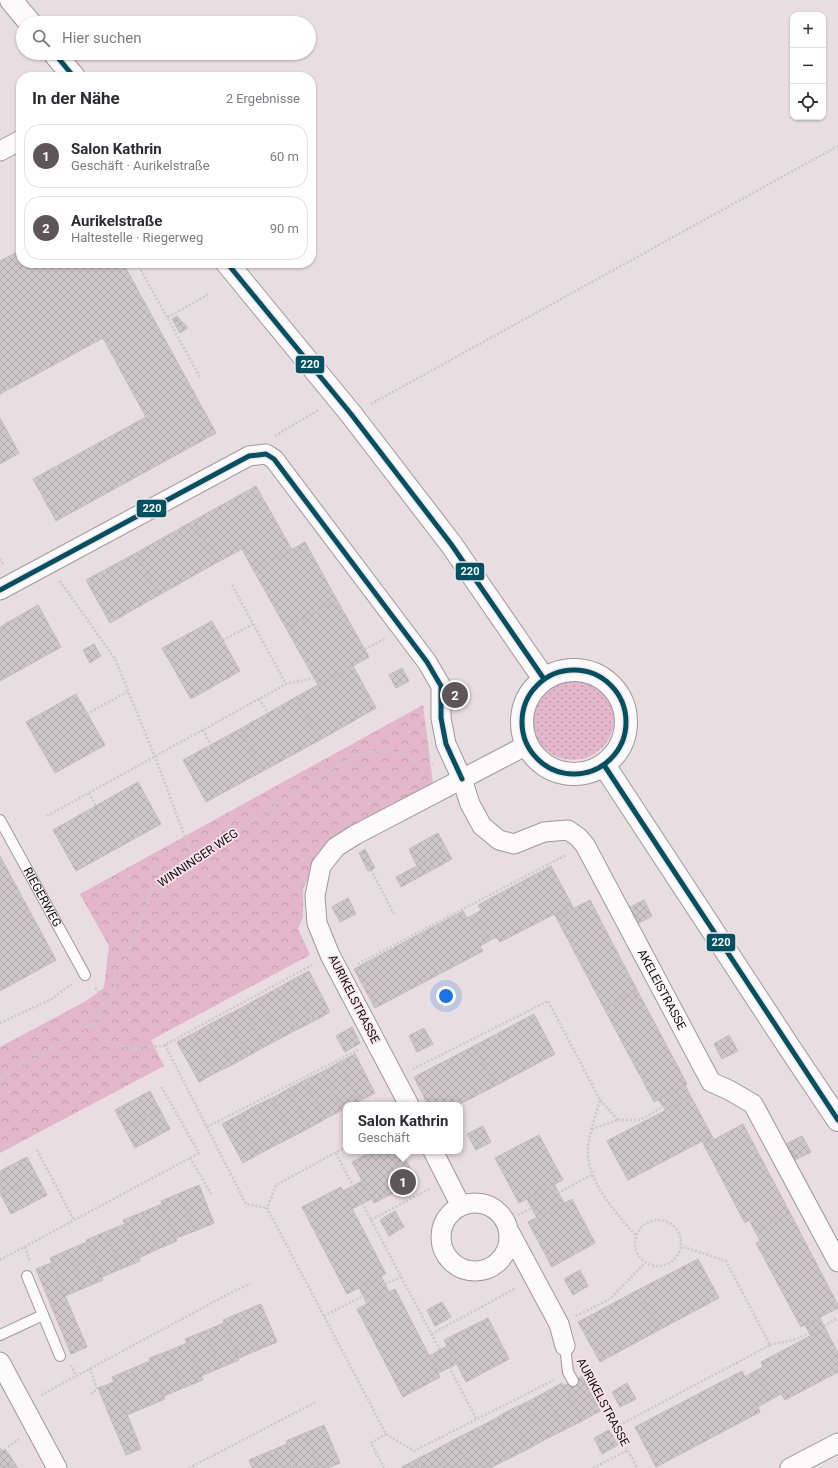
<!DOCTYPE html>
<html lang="de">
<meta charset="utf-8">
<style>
body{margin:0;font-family:Roboto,sans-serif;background:#f7f7f7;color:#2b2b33}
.controls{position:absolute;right:12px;top:12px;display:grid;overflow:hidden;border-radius:8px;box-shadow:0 1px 3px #0004}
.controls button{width:36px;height:36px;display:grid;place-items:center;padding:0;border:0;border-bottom:1px solid #e1e1e2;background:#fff;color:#2b2b33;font:20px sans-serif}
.you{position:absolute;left:446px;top:996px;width:14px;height:14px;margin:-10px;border:3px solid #fff;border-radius:50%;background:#1a73e8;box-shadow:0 0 0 6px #1a73e833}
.badge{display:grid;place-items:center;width:26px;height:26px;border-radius:50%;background:#5d5558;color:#fff;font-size:13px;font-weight:700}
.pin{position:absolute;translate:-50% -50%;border:2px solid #fff;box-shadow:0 1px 4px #0006}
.popup{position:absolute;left:343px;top:1102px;width:120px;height:52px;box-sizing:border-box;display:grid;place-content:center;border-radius:8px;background:#fff;filter:drop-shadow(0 1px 3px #0005);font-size:13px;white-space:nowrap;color:#7c7c81}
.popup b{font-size:15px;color:#2b2b33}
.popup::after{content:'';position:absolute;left:50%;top:100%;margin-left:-8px;border:8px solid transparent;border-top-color:#fff}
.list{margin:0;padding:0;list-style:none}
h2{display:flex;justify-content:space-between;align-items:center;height:52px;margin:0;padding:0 16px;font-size:17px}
h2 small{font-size:13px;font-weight:400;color:#7c7c81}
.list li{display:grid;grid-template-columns:26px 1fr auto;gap:12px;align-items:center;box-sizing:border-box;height:64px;margin:0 8px 8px;padding:0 8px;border:1px solid #e1e1e2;border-radius:16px}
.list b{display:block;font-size:15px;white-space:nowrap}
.list p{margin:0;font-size:13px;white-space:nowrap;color:#7c7c81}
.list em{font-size:13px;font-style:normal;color:#7c7c81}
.icon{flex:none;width:22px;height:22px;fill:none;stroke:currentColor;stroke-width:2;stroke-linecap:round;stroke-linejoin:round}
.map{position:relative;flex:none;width:838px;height:1468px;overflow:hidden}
.search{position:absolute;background:#fff;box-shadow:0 1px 3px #0004;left:16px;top:16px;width:300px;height:44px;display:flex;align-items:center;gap:10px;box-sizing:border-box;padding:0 14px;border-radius:22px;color:#7c7c81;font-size:15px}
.panel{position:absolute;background:#fff;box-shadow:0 1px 3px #0004;left:16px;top:72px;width:300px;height:196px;border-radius:16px}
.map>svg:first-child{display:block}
.grass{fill:url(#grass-dots)}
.park{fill:url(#park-crowns)}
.building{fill:url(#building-cross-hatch);stroke:#c4bbbe}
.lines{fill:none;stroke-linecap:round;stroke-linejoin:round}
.lane-casing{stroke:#a0989b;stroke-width:12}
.street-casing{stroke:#a0989b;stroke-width:21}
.secondary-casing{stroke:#a0989b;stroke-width:24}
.path{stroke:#cbc9c9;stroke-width:2.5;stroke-dasharray:2 2;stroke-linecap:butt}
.lane{stroke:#fcfafa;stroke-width:10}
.street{stroke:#fcfafa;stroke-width:19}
.secondary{stroke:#fcfafa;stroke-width:22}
.bus-1-casing{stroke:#f9e6ed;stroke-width:8}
.bus-1{stroke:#005262;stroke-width:5}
.labels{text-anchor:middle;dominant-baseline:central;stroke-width:3.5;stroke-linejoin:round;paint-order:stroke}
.street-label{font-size:12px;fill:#120c0f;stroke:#f9e6ed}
.line-badge{stroke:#f9e6ed;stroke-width:1.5}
.badge-label{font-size:11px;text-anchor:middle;font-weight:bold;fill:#fff}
</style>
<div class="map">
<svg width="838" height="1468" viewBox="0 0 838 1468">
<defs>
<pattern id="grass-dots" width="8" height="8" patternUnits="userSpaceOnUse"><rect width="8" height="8" fill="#e4b6c9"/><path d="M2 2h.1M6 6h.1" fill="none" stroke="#c39bab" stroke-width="1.8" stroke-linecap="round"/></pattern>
<pattern id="park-crowns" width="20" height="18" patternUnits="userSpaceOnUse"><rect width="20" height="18" fill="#e4b6c9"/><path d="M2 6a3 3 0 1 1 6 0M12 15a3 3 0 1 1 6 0" fill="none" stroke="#c39bab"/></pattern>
<pattern id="building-cross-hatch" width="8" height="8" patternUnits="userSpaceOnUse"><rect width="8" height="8" fill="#cec6c9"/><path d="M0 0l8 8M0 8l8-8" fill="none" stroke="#b0a9ab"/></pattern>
</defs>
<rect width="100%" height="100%" fill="#e8dde1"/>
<circle class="grass" cx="573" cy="719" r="41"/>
<path class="park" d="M423,705L433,783L343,830L319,855L303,889V917L298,929L310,955L151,1040L164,1066L0,1153V1047L86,1001L104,988L109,946L80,894Z"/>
<g class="building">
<path d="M21,250V263H123L216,433L56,521L33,479L146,417L103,338L0,394V261Z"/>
<path d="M177,316L188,328L180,333L172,319Z"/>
<path d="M0,418L19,453L0,464Z"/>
<path d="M256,486L292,550L254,571L242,549L216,563L193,521Z"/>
<path d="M193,521L216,563L159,595L136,553Z"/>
<path d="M305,542L337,600L286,628L254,571Z"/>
<path d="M136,553L159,595L110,623L86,580Z"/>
<path d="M337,600L369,657L318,685L286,628Z"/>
<path d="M38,605L61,647L0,681V627Z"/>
<path d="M212,621L240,671L191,699L162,648Z"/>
<path d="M94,644L101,656L90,663L83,650Z"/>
<path d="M353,666L376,708L320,740L296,697Z"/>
<path d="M402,668L409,681L396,688L389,675Z"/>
<path d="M76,694L105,745L55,773L26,722Z"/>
<path d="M296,697L320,740L263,771L240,729Z"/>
<path d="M240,729L263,771L206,802L183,760Z"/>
<path d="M138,782L161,824L76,871L53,830Z"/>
<path d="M438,833L447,850L417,866L409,849Z"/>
<path d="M365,849L375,868L368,871L359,853Z"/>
<path d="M447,850L452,859L401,887L396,877Z"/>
<path d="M0,856L56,960L0,991Z"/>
<path d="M551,866L572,905L500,942L496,937L489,941L475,914L481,910L478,905Z"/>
<path d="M348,898L356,914L340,922L332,907Z"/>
<path d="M590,900L637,990L604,1008L556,917Z"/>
<path d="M644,900L652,916L637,924L628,908Z"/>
<path d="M572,905L573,908L556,917L554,914Z"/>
<path d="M463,911L467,918L475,914L489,941L480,946L483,951L375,1008L354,969Z"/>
<path d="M309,971L330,1012L314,1021L292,980Z"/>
<path d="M292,980L314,1021L298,1029L276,989Z"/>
<path d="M276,989L298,1029L281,1038L259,998Z"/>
<path d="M637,990L687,1084L654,1102L604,1008Z"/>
<path d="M259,998L281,1038L264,1047L243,1007Z"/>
<path d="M243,1007L264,1047L248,1056L227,1015Z"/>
<path d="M534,1014L555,1054L495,1086L474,1046Z"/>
<path d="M227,1015L248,1056L232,1065L210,1024Z"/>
<path d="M210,1024L232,1065L215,1073L194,1033Z"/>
<path d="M352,1027L360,1043L345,1052L336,1036Z"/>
<path d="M424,1028L433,1044L417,1052L409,1036Z"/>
<path d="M194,1033L215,1073L199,1082L177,1042Z"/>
<path d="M729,1035L738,1051L722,1059L714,1044Z"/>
<path d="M474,1046L495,1086L458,1105H428L414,1077Z"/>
<path d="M355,1054L375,1093L359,1101L338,1063Z"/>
<path d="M338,1063L359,1101L352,1105H346V1108L342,1110L322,1072Z"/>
<path d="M322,1072L342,1110L325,1119L305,1080Z"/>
<path d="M305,1080L325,1119L309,1128L288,1089Z"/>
<path d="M685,1085L691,1097L665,1110L658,1099Z"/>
<path d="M288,1089L309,1128L292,1137L272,1098Z"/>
<path d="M150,1091L160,1110L125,1129L115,1110Z"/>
<path d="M691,1097L712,1136L628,1180L607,1141Z"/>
<path d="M272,1098L292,1137L276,1145L255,1106Z"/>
<path d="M255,1106L276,1145L259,1154L239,1115Z"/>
<path d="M160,1110L170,1129L135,1148L125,1129Z"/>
<path d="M239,1115L259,1154L243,1163L222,1124Z"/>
<path d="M743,1124L790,1213L755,1231L749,1220L745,1223L704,1145Z"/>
<path d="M483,1126L491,1142L476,1150L467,1134Z"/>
<path d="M539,1135L563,1180L519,1203L495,1158Z"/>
<path d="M712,1136L714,1140L704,1145L702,1141Z"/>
<path d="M802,1136L811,1152L795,1160L786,1144Z"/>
<path d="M372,1151H401L417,1181L374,1203L352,1162Z"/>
<path d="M27,1157L37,1176L1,1195L0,1171Z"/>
<path d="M37,1176L47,1195L11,1214L1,1195Z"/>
<path d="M362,1181L371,1199L352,1209L343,1191Z"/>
<path d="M554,1184L564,1203L537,1218L527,1199Z"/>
<path d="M199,1185L214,1223L195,1231L180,1193Z"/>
<path d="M341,1187L386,1274L347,1294L302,1207Z"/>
<path d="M180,1193L195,1231L176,1238L161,1201Z"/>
<path d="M572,1199L595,1243L552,1267L528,1222Z"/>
<path d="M162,1204L177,1241L158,1249L143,1212Z"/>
<path d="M395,1211L404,1227L389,1236L380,1220Z"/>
<path d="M143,1212L158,1249L139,1258L123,1220Z"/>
<path d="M790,1213L838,1305V1308L801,1327L756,1243L760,1241L755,1231Z"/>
<path d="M125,1224L140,1261L121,1269L105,1232Z"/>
<path d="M105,1232L121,1269L102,1277L86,1240Z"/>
<path d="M87,1242L103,1280L84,1288L68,1250Z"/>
<path d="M68,1250L84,1288L65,1296L50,1258Z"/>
<path d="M698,1259L719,1298L659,1330L638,1290Z"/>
<path d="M51,1263L87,1347L71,1354L36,1269Z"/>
<path d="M580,1270L588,1286L573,1295L564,1279Z"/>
<path d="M381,1276L389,1292L367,1304L359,1288Z"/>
<path d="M395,1289L440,1377L403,1397L357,1309Z"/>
<path d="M638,1290L659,1330L600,1362L578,1322Z"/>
<path d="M442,1302L451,1317L435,1326L427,1310Z"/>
<path d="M261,1304L277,1342L258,1350L242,1312Z"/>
<path d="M242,1312L258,1350L239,1358L223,1320Z"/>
<path d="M488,1318L509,1359L466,1382L444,1340Z"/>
<path d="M820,1318L825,1328L811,1336L805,1325Z"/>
<path d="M224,1323L239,1360L220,1368L205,1331Z"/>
<path d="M825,1328L838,1353V1372L785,1400L781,1394L770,1400L755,1371L763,1367L761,1362Z"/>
<path d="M205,1331L220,1368L201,1376L185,1339Z"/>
<path d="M187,1343L203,1380L183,1388L168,1351Z"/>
<path d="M447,1346L457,1364L438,1373L429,1356Z"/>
<path d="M168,1351L183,1388L164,1396L149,1358Z"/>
<path d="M150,1361L165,1399L146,1407L131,1369Z"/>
<path d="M131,1369L146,1407L127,1415L112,1377Z"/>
<path d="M742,1371L745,1377L755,1371L770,1400L758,1407L760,1412L656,1467L635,1427Z"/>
<path d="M582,1376L600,1411L582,1421L564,1386Z"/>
<path d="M114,1382L141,1449L126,1455L98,1388Z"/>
<path d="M562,1383L582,1421L564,1430L544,1393Z"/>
<path d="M627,1383L636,1399L620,1407L612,1392Z"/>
<path d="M544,1393L564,1430L546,1439L527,1402Z"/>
<path d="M527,1402L546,1439L528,1449L508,1411Z"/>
<path d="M508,1411L528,1449L510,1458L491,1421Z"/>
<path d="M491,1421L510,1458L492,1467L473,1430Z"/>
<path d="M324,1425L340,1463L327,1468H319L305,1433Z"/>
<path d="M473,1430L492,1467L491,1468H470L455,1439Z"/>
<path d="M609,1430L618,1445L602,1454L594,1438Z"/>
<path d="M305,1433L319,1468H297L286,1441Z"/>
<path d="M455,1439L470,1468H447L437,1449Z"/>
<path d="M287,1444L297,1468H275L268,1452Z"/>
<path d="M0,1448L2,1451L5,1449L18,1468H0Z"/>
<path d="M437,1449L447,1468H425L419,1458Z"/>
<path d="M268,1452L275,1468H252L249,1460Z"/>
<path d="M419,1458L425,1468H402V1467Z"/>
</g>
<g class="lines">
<defs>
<g id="lane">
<path id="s1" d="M0,820L85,975"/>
<path d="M27,1276L60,1356"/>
<path d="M0,1335L43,1315"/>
<path d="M565,1346L568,1372L573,1381"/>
</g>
<g id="street">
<path d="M0,151L21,140"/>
<path id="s2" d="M0,590L249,456L266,454L274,459L427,662L441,686V718L446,744L462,779L470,804L482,826L499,840L514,844L544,832L568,830L578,837L585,845L711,1082L729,1090L753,1104L838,1262"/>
<path d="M409,1105L330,955L317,923L315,896L321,866L336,847L355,835L527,745"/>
<path d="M433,1151L461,1206"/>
<circle cx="475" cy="1237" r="34"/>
<path d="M510,1233L559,1324L565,1346"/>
<path d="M0,1362L57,1468"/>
<path d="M790,1468L838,1443"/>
</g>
<g id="secondary">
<path d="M11,0L30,23"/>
<path d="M54,53L74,77"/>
<path d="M227,263L351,414L451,544L544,679"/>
<circle cx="574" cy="722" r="52"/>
<path d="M604,765L789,1047L838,1120"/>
</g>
</defs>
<use href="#lane" class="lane-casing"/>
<use href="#street" class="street-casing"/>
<use href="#secondary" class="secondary-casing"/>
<g class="path">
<path d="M137,263L200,377"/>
<path d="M168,317L209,294"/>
<path d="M371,404L838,146"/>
<path d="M275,436L318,410"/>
<path d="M0,559L4,566"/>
<path d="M60,581L115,659L155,757L194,861"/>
<path d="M232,585L286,684"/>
<path d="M223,640L253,624"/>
<path d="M365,649L384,639"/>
<path d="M259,699L268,713"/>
<path d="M87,714L127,692"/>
<path d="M203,730L211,745"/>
<path d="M89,793L96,806"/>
<path d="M47,816L286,684L313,678"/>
<path d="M371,870L394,914"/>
<path d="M358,964L566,855"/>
<path d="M95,988L109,1002"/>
<path d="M0,1023L50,1000L73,983"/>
<path d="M92,1024L108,1041L135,1050L165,1045L312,965"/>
<path d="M165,1045L246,1204L267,1208"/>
<path d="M413,1069L548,1001L600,1100C596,1115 587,1138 588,1154C591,1187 615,1211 635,1235"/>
<path d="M0,1079L92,1024L109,1002L153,888L295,792L354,756L374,751H390L407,755L423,765L433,763"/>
<path d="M618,1120H640L663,1107"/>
<path d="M207,1127L358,1050"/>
<path d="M592,1129L618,1120L600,1100"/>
<path d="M346,1147L276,1185L267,1208L386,1434L414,1451L554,1380"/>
<path d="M37,1150L74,1220"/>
<path d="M336,1153L353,1186"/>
<path d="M190,1158L211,1194"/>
<path d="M558,1193L593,1174"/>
<path d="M362,1203L440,1350"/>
<path d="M518,1215L532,1208"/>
<circle cx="658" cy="1243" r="23"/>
<path d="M371,1220L429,1189"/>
<path d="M25,1247L30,1261"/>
<path d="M0,1260L199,1153L161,1086"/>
<path d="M385,1284L401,1277"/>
<path d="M324,1316L363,1296"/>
<path d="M576,1316L610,1299L645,1263"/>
<path d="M824,1326L838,1318"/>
<path d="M432,1334L516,1288"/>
<path d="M770,1345L797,1339L809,1333"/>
<path d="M71,1365L76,1376"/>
<path d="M449,1367L477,1420"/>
<path d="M90,1368L97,1389L90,1395"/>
<path d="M590,1376L637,1468"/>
<path d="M41,1395L234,1291L250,1284"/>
<path d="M616,1427L770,1345L726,1261L681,1246"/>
<path d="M8,1447L19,1439"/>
<path d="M189,1468L316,1402"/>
<path d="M384,1468L371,1443L386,1434"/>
<path d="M593,1468L628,1450"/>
</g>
<use href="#lane" class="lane"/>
<use href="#street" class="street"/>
<use href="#secondary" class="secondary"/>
<defs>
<g id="bus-1">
<path d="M54,53L74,77"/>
<path d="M227,263L351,414L451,544L544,679"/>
<path d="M0,590L249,456L266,454L274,459L427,662L441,686V718L446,744L462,779"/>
<circle cx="574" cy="722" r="52"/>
<path d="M604,765L838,1120"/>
</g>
</defs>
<use href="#bus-1" class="bus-1-casing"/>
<use href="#bus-1" class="bus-1"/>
</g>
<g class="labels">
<g class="street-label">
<text transform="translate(198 858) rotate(-34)">WINNINGER WEG</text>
<text stroke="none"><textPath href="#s1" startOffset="88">RIEGERWEG</textPath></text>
<text stroke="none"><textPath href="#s2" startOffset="1020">AKELEISTRASSE</textPath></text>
<text transform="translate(354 999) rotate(63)">AURIKELSTRASSE</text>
<text transform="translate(603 1402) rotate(62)">AURIKELSTRASSE</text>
</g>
</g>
<g class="line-badge">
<rect x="295" y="355" width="30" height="19" rx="4" fill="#005262"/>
<rect x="136" y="499" width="31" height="19" rx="4" fill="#005262"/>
<rect x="455" y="562" width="30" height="19" rx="4" fill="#005262"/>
<rect x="706" y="933" width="30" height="19" rx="4" fill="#005262"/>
</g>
<g class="badge-label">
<text x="310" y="368">220</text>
<text x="152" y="512">220</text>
<text x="470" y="575">220</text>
<text x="721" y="946">220</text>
</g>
</svg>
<div class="controls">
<button>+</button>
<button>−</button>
<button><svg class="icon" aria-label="locate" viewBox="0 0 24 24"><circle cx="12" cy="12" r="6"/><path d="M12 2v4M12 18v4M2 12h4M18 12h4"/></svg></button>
</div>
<div class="you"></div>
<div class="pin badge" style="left:403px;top:1182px">1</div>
<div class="popup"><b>Salon Kathrin</b>Geschäft</div>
<div class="pin badge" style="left:455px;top:695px">2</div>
<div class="search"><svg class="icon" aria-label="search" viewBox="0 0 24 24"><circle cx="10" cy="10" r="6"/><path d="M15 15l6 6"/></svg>Hier suchen</div>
<section class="panel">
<h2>In der Nähe<small>2 Ergebnisse</small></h2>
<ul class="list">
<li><span class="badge">1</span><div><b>Salon Kathrin</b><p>Geschäft · Aurikelstraße</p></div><em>60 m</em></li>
<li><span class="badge">2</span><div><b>Aurikelstraße</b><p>Haltestelle · Riegerweg</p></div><em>90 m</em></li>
</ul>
</section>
</div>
